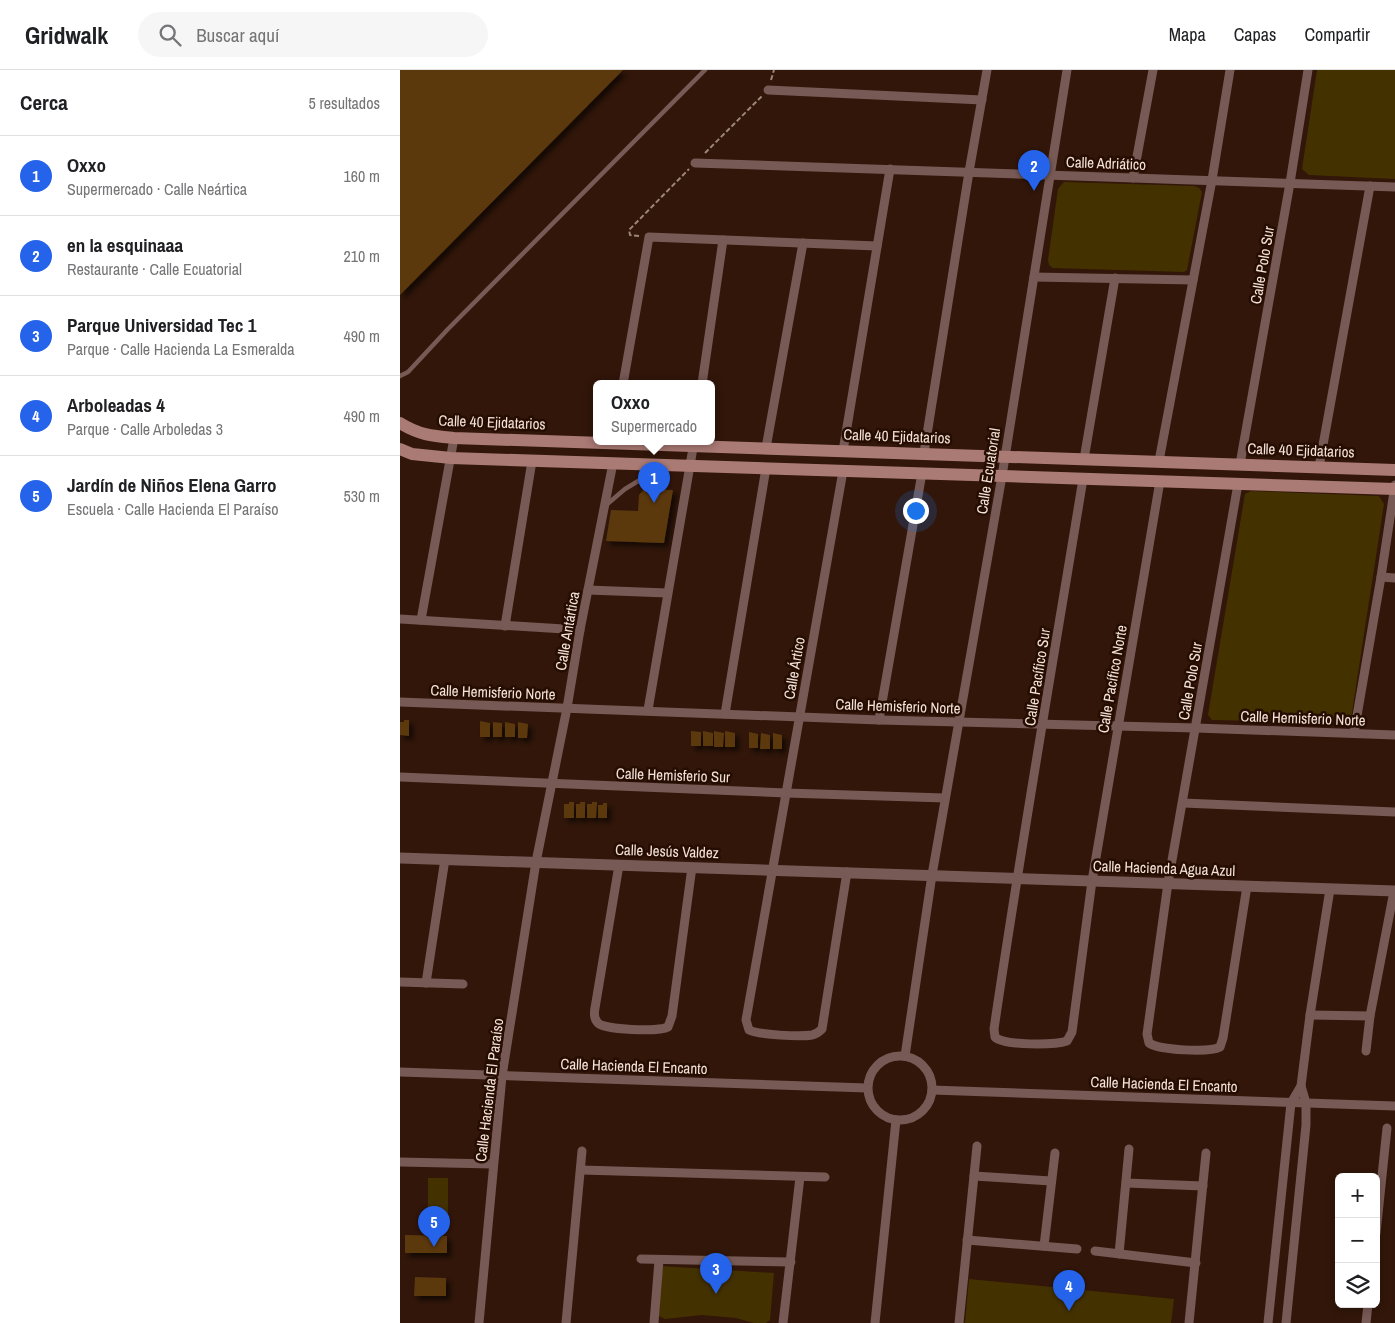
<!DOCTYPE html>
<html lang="es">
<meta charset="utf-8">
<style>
body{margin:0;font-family:"Archivo Narrow",sans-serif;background:#f6f6f6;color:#202124}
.controls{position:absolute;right:15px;bottom:15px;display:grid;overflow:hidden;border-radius:8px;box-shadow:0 2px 8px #0003}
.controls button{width:45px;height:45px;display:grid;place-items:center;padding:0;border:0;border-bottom:1px solid #e0e0e0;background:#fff;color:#202124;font:25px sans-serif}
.you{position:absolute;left:515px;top:440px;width:18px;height:18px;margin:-12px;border:4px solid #fff;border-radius:50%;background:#1a73e8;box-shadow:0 0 0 8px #1a73e833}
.badge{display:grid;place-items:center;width:32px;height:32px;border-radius:50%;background:#2563eb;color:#fff;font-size:16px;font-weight:700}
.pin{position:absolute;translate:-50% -41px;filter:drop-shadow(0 1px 2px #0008)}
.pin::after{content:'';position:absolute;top:26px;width:18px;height:15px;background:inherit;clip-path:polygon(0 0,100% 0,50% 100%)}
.popup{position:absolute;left:193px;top:310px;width:122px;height:65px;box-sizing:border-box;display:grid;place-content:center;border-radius:8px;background:#fff;filter:drop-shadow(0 1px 4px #0005);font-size:16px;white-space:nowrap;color:#757577}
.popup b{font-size:19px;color:#202124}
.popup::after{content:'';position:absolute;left:50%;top:100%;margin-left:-10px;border:10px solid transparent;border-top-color:#fff}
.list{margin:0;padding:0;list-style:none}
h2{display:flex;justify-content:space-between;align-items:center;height:65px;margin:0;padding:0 20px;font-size:21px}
h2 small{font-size:16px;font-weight:400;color:#757577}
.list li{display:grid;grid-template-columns:32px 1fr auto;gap:15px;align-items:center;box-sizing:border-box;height:80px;padding:0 20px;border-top:1px solid #e0e0e0}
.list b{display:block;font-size:19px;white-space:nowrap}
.list p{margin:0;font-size:16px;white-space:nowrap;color:#757577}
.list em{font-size:16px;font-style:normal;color:#757577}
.icon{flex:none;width:28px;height:28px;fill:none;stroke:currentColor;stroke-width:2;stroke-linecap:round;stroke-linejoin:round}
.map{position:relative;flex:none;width:995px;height:1253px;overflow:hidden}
header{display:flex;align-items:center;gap:30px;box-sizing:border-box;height:70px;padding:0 25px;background:#fff;border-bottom:1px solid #e0e0e0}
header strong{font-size:24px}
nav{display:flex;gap:28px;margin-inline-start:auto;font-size:18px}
.search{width:350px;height:45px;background:#f6f6f6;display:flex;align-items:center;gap:12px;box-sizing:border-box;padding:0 18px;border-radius:28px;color:#757577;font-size:19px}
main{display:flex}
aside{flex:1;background:#fff}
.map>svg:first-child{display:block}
.green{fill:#443100}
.building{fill:#5b3911;filter:url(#shadow)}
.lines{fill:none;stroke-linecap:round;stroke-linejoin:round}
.path{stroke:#9c857b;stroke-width:2;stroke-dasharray:5 2.5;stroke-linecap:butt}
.service{stroke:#775955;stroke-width:4.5}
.minor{stroke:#775955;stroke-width:9}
.tertiary{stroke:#775955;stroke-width:11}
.secondary{stroke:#aa7a75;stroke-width:12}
.labels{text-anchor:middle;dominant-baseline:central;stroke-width:5;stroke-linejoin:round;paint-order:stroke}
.street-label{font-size:15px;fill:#f4e1d8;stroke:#260d02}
</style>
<header>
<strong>Gridwalk</strong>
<div class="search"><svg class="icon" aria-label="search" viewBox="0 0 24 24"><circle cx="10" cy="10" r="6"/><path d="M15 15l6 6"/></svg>Buscar aquí</div>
<nav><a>Mapa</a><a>Capas</a><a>Compartir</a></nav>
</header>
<main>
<aside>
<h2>Cerca<small>5 resultados</small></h2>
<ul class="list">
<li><span class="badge">1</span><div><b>Oxxo</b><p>Supermercado · Calle Neártica</p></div><em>160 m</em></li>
<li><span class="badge">2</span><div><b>en la esquinaaa</b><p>Restaurante · Calle Ecuatorial</p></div><em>210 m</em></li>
<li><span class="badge">3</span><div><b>Parque Universidad Tec 1</b><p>Parque · Calle Hacienda La Esmeralda</p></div><em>490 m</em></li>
<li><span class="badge">4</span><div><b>Arboleadas 4</b><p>Parque · Calle Arboledas 3</p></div><em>490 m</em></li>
<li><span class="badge">5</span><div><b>Jardín de Niños Elena Garro</b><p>Escuela · Calle Hacienda El Paraíso</p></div><em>530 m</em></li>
</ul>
</aside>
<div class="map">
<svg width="995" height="1253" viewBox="0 0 995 1253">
<defs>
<filter id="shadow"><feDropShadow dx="4" dy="4" stdDeviation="2.5" flood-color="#0009"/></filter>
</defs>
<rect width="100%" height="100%" fill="#311609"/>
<g class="green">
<path d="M917,0H995V109L909,105L902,99Z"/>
<path d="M664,112L794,116L799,118L802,122L787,200L784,202L653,198L649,195L648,190L658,119Z"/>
<path d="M851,421L979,426L984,434L951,649L944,653L812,650L808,645L845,424Z"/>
<rect x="28" y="1108" width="20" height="37"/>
<path d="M261,1196L374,1203L370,1250L366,1253H354L336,1248L302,1245L265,1249L259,1246Z"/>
<path d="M569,1209L774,1229L771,1253H565Z"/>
</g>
<g class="building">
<path d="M0,0H223L0,225Z"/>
<path d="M244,419L273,420L264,473L206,471L211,440L238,441L239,425Z"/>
<path d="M4,650H9V666L0,665V652H4Z"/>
<path d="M80,651L90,653V667H80Z"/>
<path d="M93,652L102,653V667H93Z"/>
<path d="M105,652L115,654V667H105Z"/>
<path d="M118,652L128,654L127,668H118Z"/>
<path d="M291,661L301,662V676H291Z"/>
<path d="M303,661L313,663V676H303Z"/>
<path d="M314,661L324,663L323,677H314Z"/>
<path d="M325,661L335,663V677H325Z"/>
<path d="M349,662L358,664V678H349Z"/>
<path d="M361,663L370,665V679H360Z"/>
<path d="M373,663L382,665V679H373Z"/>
<path d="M169,732H174V748H164V734H169Z"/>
<path d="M180,732H185V748H176V734H180Z"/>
<path d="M192,732H197L196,748H187V734H192Z"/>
<path d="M203,733H207V748H198V735H203Z"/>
<path d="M5,1165L47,1166V1183H5Z"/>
<path d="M15,1207L46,1208V1226H14Z"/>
</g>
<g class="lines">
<g class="path">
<path d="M371,10L374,0"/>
<path d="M305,83L362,26"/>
<path d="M239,166L230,165L229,160L289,99"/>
</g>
<g class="service">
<path d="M0,306L8,302L48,259L305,0"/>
<path d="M205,436L225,419L258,399"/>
</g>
<g class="minor">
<path d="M368,20L582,30"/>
<path d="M295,93L995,117"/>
<path d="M733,108L753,0"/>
<path d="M634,207L793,210"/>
<path d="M223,314L249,167L477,176"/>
<path d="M302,314L323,170"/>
<path d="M366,378L403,173"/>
<path d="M443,381L490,99"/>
<path d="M524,383L569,102L587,0"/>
<path d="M684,389L715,208"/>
<path d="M759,391L812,110L830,0"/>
<path d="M840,394L890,113L908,0"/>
<path d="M919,397L970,116"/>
<path d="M443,401L346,950L349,960C360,965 400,967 412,965C417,964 419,962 422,959L447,802"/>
<path d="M683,409C653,592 621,775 594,959L595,967C604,976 655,975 667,971L672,962L692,811L760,411"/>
<path d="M838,414L768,813L747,964L749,973C759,980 809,983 820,977L823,968L847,816"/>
<path d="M981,507L995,508"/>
<path d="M188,520L267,523"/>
<path d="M0,549L180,560"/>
<path d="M21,550L54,368"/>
<path d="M105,556L132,391"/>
<path d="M0,632L479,650L796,658L995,665"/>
<path d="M248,640L294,372"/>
<path d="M325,644L366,398"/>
<path d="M479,650L522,403"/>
<path d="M954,663L981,507L995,415"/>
<path d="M0,707L386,723L545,728"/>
<path d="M783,733L995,742"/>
<path d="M219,795L195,938C194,943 194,949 198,953C204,960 259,962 268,957L272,946L292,797"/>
<path d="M0,912L63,914"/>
<path d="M26,913L45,789"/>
<path d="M910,945L970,946"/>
<path d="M966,981L970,946L994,821"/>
<path d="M505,986L532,805L602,406L667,0"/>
<circle cx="500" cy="1018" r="32"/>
<path d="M0,1002L467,1018"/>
<path d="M532,1020L995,1036"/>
<path d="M0,1092L93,1094"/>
<path d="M181,1100L425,1107"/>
<path d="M574,1106L651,1111"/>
<path d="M726,1113L803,1116"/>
<path d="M976,1163L987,1058"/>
<path d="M567,1170L677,1179"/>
<path d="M644,1176L655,1083"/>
<path d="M695,1181L796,1193"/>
<path d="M719,1184L729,1079"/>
<path d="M241,1189L391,1192"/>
<path d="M79,1253L102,1006L136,792L167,638L180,560L213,393"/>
<path d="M166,1253L182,1081"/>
<path d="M254,1253L259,1190"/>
<path d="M383,1253L400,1107"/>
<path d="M475,1253L496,1050"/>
<path d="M559,1253L577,1076"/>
<path d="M789,1253L806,1083"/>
<path d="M868,1253L891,1033L901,1016L910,945L930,819"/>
<path d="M886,1253L906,1055V1033L901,1016"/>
<path d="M966,1253L968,1234"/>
</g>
<path class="tertiary" d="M0,788L995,821"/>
<g class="secondary">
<path d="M0,353C19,365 33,366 54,368L995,400"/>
<path d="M0,379L12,384L51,388L995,419"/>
</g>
</g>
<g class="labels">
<g class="street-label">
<text transform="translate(706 93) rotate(2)">Calle Adriático</text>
<text transform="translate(862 195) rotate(-80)">Calle Polo Sur</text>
<text transform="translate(92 352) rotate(2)">Calle 40 Ejidatarios</text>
<text transform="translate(497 366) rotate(2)">Calle 40 Ejidatarios</text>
<text transform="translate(901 380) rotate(2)">Calle 40 Ejidatarios</text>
<text transform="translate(588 401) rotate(-81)">Calle Ecuatorial</text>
<text transform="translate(167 561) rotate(-80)">Calle Antártica</text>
<text transform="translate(394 598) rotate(-80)">Calle Ártico</text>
<text transform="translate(637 607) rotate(-81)">Calle Pacífico Sur</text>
<text transform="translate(712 609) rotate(-80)">Calle Pacífico Norte</text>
<text transform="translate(790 611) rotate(-80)">Calle Polo Sur</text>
<text transform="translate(93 622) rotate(2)">Calle Hemisferio Norte</text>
<text transform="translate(498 636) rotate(2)">Calle Hemisferio Norte</text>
<text transform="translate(903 648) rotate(2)">Calle Hemisferio Norte</text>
<text transform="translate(273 705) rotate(2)">Calle Hemisferio Sur</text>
<text transform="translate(267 781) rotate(2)">Calle Jesús Valdez</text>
<text transform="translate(764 798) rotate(2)">Calle Hacienda Agua Azul</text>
<text transform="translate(234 996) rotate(2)">Calle Hacienda El Encanto</text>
<text transform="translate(764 1014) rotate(2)">Calle Hacienda El Encanto</text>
<text transform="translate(89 1020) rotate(-83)">Calle Hacienda El Paraíso</text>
</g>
</g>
</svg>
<div class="controls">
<button>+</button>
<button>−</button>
<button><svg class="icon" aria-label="layers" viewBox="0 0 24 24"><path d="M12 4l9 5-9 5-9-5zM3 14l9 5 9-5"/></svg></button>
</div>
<div class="you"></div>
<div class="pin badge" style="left:254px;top:433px">1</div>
<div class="popup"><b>Oxxo</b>Supermercado</div>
<div class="pin badge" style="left:634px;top:121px">2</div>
<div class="pin badge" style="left:316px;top:1224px">3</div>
<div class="pin badge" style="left:669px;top:1241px">4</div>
<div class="pin badge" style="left:34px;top:1177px">5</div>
</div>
</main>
